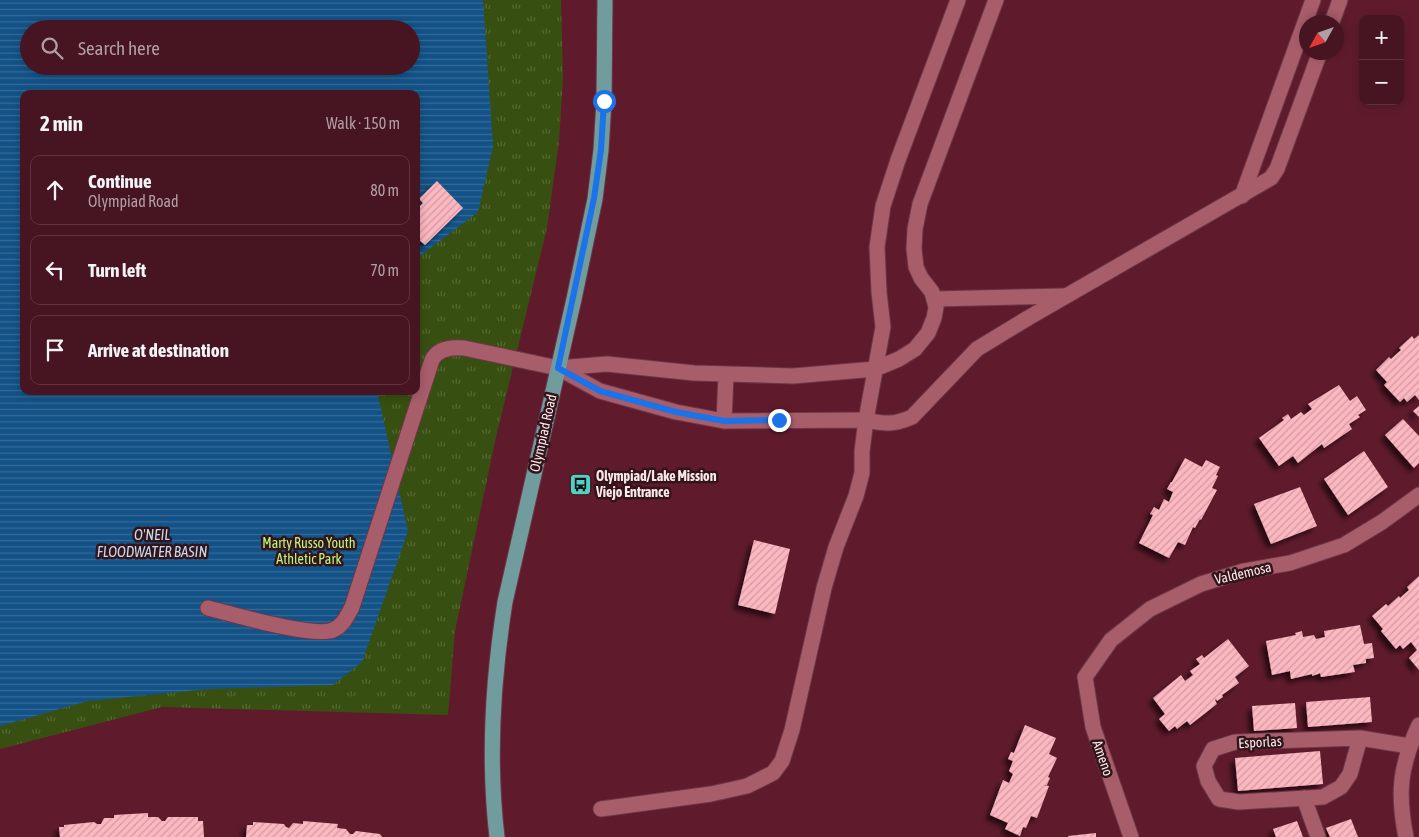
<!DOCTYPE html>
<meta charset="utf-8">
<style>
body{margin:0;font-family:"Asap Condensed",sans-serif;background:#4e1d2a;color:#f1f3f6}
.controls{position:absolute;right:15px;top:15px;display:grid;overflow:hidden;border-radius:10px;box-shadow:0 2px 8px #0003}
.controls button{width:45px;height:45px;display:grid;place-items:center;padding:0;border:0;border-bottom:1px solid #5f333f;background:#471421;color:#f1f3f6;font:25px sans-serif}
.compass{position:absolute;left:1299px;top:15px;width:45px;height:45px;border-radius:50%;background:#471421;box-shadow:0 2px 8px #0003;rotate:230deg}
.stop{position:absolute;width:15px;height:15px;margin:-11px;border:4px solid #1a73e8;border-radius:50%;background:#fff}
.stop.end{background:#1a73e8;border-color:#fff;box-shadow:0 1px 5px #0008}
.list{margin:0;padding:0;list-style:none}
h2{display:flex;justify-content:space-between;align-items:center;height:65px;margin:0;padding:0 20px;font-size:21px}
h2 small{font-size:16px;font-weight:400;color:#b09ea5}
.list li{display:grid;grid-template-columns:32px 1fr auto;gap:15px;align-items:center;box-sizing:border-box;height:70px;margin:0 10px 10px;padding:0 10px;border:1px solid #5f333f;border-radius:10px}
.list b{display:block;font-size:19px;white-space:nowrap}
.list p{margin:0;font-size:16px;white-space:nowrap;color:#b09ea5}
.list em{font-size:16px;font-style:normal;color:#b09ea5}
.icon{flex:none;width:28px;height:28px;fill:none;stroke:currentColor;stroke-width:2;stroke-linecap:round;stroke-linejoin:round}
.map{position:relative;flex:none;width:1419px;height:837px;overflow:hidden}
.search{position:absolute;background:#471421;box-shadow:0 2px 8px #0003;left:20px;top:20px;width:400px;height:55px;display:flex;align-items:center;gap:12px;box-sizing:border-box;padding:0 18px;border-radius:28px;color:#b09ea5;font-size:19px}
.panel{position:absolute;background:#471421;box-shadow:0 2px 8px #0003;left:20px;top:90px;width:400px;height:305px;border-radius:10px}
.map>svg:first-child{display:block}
.park{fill:url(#park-tufts);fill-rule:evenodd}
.water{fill:url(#water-rules);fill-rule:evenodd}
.building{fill:url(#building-hatch);filter:url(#shadow)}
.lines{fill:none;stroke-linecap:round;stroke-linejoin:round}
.minor-casing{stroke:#6d3748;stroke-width:17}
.major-casing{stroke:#6d3748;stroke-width:17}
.minor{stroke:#a85d6b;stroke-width:15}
.major{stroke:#709c9d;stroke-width:15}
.route{stroke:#1a73e8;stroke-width:6}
.labels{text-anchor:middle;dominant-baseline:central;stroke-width:5;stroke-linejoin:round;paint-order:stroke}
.street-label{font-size:14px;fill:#f9e7e9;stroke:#32141a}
.poi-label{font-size:14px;font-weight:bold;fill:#f9e7e9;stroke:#32141a;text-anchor:start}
.park-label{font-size:14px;fill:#bef579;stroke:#32141a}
.water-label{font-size:15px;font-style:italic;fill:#c6d9eb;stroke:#32141a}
</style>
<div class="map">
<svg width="1419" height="837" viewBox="0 0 1419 837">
<defs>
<pattern id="park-tufts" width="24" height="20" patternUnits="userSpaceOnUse" patternTransform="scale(1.25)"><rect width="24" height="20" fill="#375011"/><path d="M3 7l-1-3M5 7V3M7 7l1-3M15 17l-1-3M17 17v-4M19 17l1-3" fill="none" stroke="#556934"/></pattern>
<pattern id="water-rules" width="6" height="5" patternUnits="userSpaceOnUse" patternTransform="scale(1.25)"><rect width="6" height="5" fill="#135287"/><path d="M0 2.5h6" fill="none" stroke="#366b98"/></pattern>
<pattern id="building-hatch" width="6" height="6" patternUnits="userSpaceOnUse" patternTransform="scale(1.25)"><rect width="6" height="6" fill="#fcb7c1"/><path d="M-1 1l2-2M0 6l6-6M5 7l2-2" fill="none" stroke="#d09aa2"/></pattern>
<filter id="shadow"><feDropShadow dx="-4.5" dy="4.5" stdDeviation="2.5" flood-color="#0009"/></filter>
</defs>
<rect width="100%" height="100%" fill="#5f1b2c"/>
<path class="park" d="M0,0H561L563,78L559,141L547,228L496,437L455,631L448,715L162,707L0,749ZM29,29H411V66H29ZM24,94H416V391H24Z"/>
<path class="water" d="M0,0H483L493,146L478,212L416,259V94H24V391H377L408,531L362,662L333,685L208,689L88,701L0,726ZM29,29H411V66H29Z"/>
<g class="building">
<path d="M437,181L463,208L425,245L416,237V210L423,203L419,199Z"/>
<path d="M1419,335V400L1415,395L1407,402L1404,398L1400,402L1384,385L1387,382L1376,370L1389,357L1391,359L1401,350L1399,348L1412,336L1414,339Z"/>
<path d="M1339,385L1350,401L1357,396L1366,410L1358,415L1360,417L1349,424L1352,429L1324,448L1322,444L1298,463L1293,456L1279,466L1259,438L1284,420L1282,418L1288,414L1291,419L1301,412L1304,415L1312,409L1308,404Z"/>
<path d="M1419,406V417L1413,411Z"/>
<path d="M1403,419L1419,436V463L1414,468L1385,435Z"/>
<path d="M1364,451L1388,487L1348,515L1324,479Z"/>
<path d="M1185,458L1202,467L1206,460L1220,467L1216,475L1218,476L1212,488L1217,490L1201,520L1200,519L1195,528L1193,527L1185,545L1178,542L1169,558L1139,543L1153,515L1150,514L1154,507L1159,510L1164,499L1169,502L1173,492L1167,489L1171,482H1172Z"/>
<path d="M1300,487L1317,526L1271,544L1254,504Z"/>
<path d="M754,540L790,549L775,614L738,605Z"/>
<path d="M1419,576V670L1409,658L1417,650L1411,642L1403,649L1400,645L1396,649L1381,631L1383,629L1372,616L1386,604L1388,606L1399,596L1400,598L1409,590L1407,587Z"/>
<path d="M1360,625L1364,644L1372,643L1374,658L1366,659V663L1353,665L1355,672L1321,677L1320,673L1318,674L1312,676V674L1291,679L1290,671L1272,675L1266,641L1296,635L1295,633L1302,631L1303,637L1314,635L1316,639L1325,637L1324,631Z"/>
<path d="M1228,639L1249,666L1235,677L1239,683L1222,695L1223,697L1217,701L1216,699L1215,700L1217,704L1190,725L1187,721L1177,729L1175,726L1169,731L1159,719L1165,714L1153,698L1181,675L1185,681L1193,675L1190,671L1200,664L1196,659L1202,655L1204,658Z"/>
<path d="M1370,697L1372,722L1308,727L1306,702Z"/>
<path d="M1295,703L1297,728L1254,731L1252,706Z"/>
<path d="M1025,725L1056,738L1049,754L1057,758L1048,777L1050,778L1047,785H1044L1049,786L1037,818L1031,816L1026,828L1023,827L1020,836L1005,829L1008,823L990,815L1003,780L1009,783L1013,774L1009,771L1013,761L1008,759L1011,752L1014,753Z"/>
<path d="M1320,751L1323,784L1238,791L1235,758Z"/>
<path d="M148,813V817H158L162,821H165L168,817H198V821H203L204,837H60L59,827H64V825L94,822L97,824H101L104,818H114V815Z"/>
<path d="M1351,819L1358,837H1330L1326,828Z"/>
<path d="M303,821L338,824L337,828L346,829L350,834H353L356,831L380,834L382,837H246L247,825H253V822L284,824L286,827L289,828L293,823L303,824Z"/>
<path d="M1297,821L1303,837H1276L1273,829Z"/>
<path d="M1096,833V837H1068V836Z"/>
</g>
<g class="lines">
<defs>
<g id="minor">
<path d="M1332,22L1340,0"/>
<path d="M1242,196L1313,0"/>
<path d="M934,299L1065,296"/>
<path d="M558,368L600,391L676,412L724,421L866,420C885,424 894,425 912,417L977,349L1028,318L1271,178L1277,169L1320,52"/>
<path d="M724,421L726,375"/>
<path d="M208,608C231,614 314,638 333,630C343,626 347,616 352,607L432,360C438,348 452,347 464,348L558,368L607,364L694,373L793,376L875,369L899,359L915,349L928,333L934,318L936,307L932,292L921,278L916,267L914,249L915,229L920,204L996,0"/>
<path d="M1360,738L1350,774L1341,787L1323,797L1239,802L1219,799L1208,781L1204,766L1213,749L1235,742L1360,738L1409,746"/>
<path d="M1304,798L1318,837"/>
<path d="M601,809L711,794L747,786L773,773L782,761L792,730L824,588L836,547L856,496L862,473V451L866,420L883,327L879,292L877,247L883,206L898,160L958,0"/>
<path d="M1131,837L1093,727L1085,677L1111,640L1150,609L1201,584L1244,571L1290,563L1344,545L1382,522L1419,495"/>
<path d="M1406,837C1397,793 1400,766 1419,725"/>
</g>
<path id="major" d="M497,837C488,761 493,678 505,602L574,299L595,199L601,150L604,101L605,0"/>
</defs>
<use href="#minor" class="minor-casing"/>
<use href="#major" class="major-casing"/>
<use href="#minor" class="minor"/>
<use href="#major" class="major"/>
</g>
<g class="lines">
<path class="route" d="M604,101L601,150L594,198L558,368L600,391L676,412L724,421L779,420"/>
</g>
<defs>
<symbol id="bus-square" viewBox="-11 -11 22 22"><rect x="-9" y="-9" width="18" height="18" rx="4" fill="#55cec5" stroke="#32141a"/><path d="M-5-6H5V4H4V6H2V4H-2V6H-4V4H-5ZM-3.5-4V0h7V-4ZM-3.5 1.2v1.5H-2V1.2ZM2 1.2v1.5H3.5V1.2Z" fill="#111"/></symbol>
</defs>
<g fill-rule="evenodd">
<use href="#bus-square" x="568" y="472" width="25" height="25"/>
</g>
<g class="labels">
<g class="street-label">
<text transform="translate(543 433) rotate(-77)">Olympiad Road</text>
<text transform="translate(1243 573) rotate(-13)">Valdemosa</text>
<text transform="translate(1260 742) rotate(-3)">Esporlas</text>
<text transform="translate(1103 758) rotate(71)">Ameno</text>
</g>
<g class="poi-label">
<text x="596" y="476">Olympiad/Lake Mission<tspan x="596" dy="16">Viejo Entrance</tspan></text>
</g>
<g class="park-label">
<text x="309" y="543">Marty Russo Youth<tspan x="309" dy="16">Athletic Park</tspan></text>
</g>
<g class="water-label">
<text x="152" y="534">O'NEIL<tspan x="152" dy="17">FLOODWATER BASIN</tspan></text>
</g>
</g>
</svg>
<div class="controls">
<button>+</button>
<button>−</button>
</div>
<svg class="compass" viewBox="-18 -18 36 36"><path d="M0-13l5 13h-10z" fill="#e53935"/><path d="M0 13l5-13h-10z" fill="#b09ea5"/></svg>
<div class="stop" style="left:604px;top:101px"></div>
<div class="stop end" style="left:779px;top:420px"></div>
<div class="search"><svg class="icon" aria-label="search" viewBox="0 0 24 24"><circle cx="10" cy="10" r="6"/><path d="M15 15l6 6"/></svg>Search here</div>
<section class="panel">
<h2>2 min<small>Walk · 150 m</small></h2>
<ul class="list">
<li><svg class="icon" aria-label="ahead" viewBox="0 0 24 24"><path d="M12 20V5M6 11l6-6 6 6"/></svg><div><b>Continue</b><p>Olympiad Road</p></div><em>80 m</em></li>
<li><svg class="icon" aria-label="left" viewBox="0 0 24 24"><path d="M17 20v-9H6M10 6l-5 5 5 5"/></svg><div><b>Turn left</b></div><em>70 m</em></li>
<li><svg class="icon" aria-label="arrive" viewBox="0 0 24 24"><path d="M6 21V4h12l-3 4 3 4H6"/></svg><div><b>Arrive at destination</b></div></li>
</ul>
</section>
</div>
